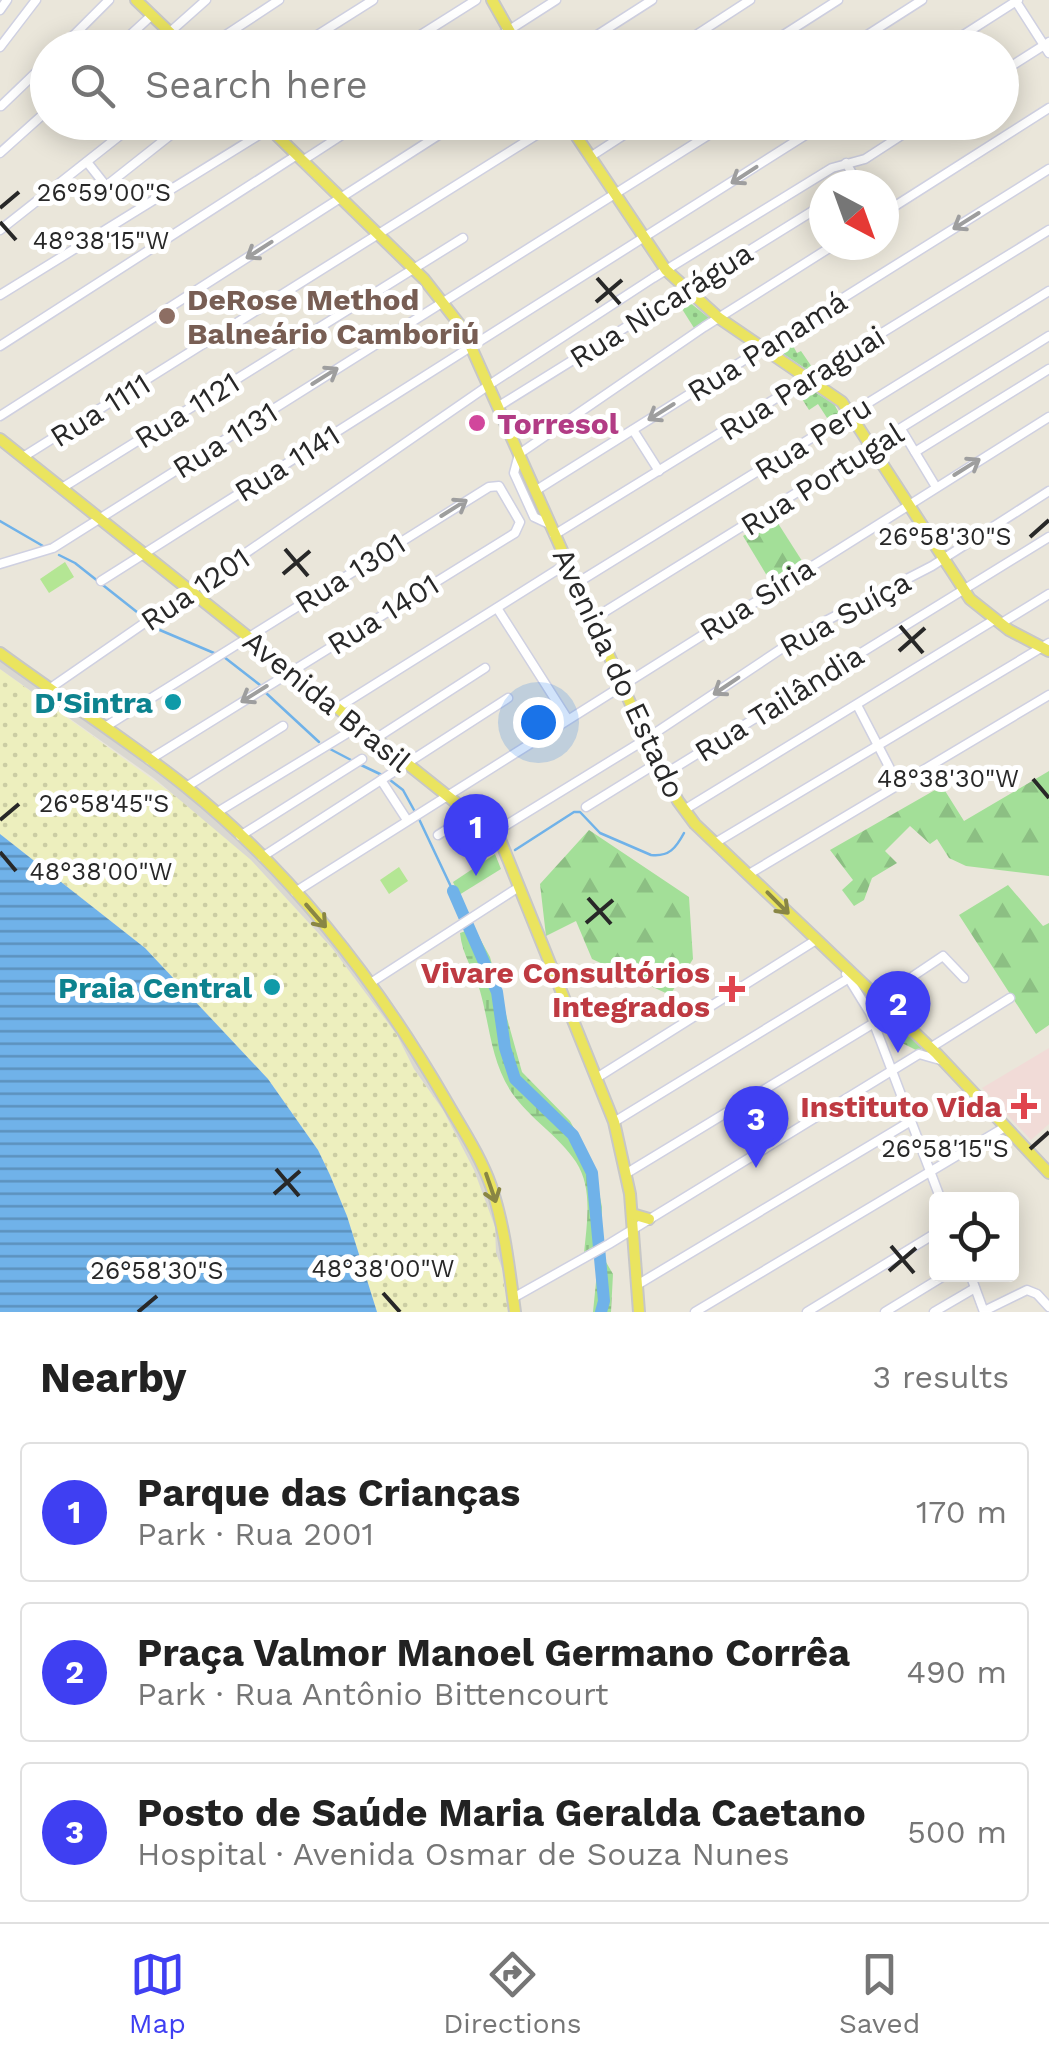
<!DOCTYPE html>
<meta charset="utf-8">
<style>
body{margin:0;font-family:"Work Sans",sans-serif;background:#f2f2f2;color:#222}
.controls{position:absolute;right:30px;bottom:30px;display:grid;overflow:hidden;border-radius:10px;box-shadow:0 5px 25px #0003}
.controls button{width:90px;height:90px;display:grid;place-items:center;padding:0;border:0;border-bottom:2px solid #e0e0e0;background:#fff;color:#222;font:50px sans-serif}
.compass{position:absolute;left:809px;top:170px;width:90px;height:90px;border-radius:50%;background:#fff;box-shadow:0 5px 25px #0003;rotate:139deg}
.you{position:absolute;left:538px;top:722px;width:35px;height:35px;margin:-25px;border:8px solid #fff;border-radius:50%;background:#1a73e8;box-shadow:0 0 0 15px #1a73e833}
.badge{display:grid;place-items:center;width:65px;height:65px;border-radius:50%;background:#3f3ff2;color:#fff;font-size:32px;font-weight:700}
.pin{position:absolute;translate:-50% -82px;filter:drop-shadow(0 2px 5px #0008)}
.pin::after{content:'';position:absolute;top:52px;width:35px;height:30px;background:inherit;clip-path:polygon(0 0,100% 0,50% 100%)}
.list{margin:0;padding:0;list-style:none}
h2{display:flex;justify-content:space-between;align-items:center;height:130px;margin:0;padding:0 40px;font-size:42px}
h2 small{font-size:32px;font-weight:400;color:#767676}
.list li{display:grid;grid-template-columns:65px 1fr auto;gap:30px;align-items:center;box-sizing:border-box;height:140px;margin:0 20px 20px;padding:0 20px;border:2px solid #e0e0e0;border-radius:10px}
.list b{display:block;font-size:38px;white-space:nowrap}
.list p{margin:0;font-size:32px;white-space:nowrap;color:#767676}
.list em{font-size:32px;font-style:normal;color:#767676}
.icon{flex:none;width:55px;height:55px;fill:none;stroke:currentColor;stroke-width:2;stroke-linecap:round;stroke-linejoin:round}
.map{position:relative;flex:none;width:1049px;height:1312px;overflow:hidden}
.search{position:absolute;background:#fff;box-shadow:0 5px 25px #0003;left:30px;right:30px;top:30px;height:110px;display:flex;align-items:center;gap:25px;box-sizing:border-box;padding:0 35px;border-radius:55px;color:#767676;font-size:38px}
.sheet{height:610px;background:#fff}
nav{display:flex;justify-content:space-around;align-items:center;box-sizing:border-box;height:140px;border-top:2px solid #e0e0e0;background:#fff;font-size:28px;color:#767676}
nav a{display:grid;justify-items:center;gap:5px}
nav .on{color:#3f3ff2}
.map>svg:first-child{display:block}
.medical{fill:#f1dbd7}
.grass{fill:url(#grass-dots)}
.forest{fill:url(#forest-firs)}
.wetland{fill:url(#wetland-marsh)}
.sand{fill:url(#sand-dots)}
.park{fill:url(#park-crowns)}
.pitch{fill:#b4e694}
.plaza{fill:#dad8d1}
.water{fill:url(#water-rules)}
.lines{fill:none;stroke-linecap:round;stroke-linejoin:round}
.stream{stroke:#70b2e9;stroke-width:2.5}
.river{stroke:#70b2e9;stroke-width:12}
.minor-casing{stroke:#cfd0e1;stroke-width:11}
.major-casing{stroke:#c7c7c7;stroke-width:14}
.minor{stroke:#fff;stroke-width:8}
.major{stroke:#eae45f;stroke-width:10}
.oneway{stroke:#9e9e9e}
.oneway2{stroke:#898644}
.ticks{fill:none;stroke:#282828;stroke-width:4}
.education-dot{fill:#8d6e63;stroke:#fff;stroke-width:4}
.hotel-dot{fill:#d1479c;stroke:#fff;stroke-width:4}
.culture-dot{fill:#0f9aa8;stroke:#fff;stroke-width:4}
.health-dot{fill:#e0444e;stroke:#fff;stroke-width:4}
.labels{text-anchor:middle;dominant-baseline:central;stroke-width:10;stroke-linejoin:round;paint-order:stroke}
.education-label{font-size:30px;font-weight:bold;fill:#785e54;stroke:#fff;text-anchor:start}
.street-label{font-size:30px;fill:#282828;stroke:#fff}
.hotel-label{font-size:30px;font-weight:bold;fill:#b23c85;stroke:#fff;text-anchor:start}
.culture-label{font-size:30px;font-weight:bold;fill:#0d838f;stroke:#fff;text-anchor:end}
.health-label{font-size:30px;font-weight:bold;fill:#be3a42;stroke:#fff;text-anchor:end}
.ticks-label{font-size:25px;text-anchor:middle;fill:#282828;stroke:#fff;stroke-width:10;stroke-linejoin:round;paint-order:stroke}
</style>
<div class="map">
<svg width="1049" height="1312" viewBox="0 0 1049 1312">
<defs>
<pattern id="grass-dots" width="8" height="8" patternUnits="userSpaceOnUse" patternTransform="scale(2.5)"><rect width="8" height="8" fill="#a3df98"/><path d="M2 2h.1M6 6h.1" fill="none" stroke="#8cbf83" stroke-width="1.8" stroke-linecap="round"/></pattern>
<pattern id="forest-firs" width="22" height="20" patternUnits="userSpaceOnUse" patternTransform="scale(2.5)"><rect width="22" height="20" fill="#a3df98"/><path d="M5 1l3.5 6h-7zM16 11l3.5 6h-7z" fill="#8cbf83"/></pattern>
<pattern id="wetland-marsh" width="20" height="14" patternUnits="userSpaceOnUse" patternTransform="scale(2.5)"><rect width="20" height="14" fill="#a3df98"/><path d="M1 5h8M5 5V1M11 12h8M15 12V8" fill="none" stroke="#8cbf83"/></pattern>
<pattern id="sand-dots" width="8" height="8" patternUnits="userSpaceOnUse" patternTransform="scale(2.5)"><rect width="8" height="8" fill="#edefbe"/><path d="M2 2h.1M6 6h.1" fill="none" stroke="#cbcda3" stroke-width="1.8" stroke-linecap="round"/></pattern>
<pattern id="park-crowns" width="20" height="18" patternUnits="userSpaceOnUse" patternTransform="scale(2.5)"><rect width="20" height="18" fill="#a3df98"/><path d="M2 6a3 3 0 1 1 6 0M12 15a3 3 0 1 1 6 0" fill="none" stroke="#8cbf83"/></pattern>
<pattern id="water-rules" width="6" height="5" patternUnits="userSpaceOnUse" patternTransform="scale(2.5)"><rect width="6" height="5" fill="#70b2e9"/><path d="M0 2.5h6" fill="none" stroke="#5c91bd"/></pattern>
</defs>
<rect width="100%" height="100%" fill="#eae6da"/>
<path class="medical" d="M1049,1048V1124L1031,1140L982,1088Z"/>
<g class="grass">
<path d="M683,297L709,318L694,328L677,301Z"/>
<path d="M788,337L797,353L801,351L814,370L809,371L776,349V345Z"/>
<path d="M805,386L834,404L840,415L829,421L818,404L809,410L797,391Z"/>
<path d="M887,1022L895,1024L922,1048L918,1051L892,1038L883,1028Z"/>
</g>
<g class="forest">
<path d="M774,517L804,564L772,584L743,536Z"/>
<path d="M1049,771V876L966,866L949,858L937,839L930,844L910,826L885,851L897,863L872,878L864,900L854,906L842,890L853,880L830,850L942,786L964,821Z"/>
<path d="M589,830L689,897L693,959L670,995L592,959L576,921L546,936L540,884Z"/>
<path d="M1008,885L1043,926L1049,923V1025L1036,1034L959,915Z"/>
</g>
<g class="wetland">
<path d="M474,928L490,957L522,1072L570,1121L593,1163L602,1207L601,1242L584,1253C587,1223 593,1188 576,1162C559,1136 530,1119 512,1093C491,1062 490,1026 480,991C474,970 462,955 460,933Z"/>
<path d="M603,1257L613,1274L611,1312H593L597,1272L595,1263Z"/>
</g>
<path class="sand" d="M0,669L185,803L251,860L332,948L397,1035L414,1069L443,1110L480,1181L495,1227L508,1312H377L347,1216L330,1175L318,1150L268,1079L145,948L0,834Z"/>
<path class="park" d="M495,854L501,869L459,895L453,882Z"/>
<g class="pitch">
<path d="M65,562L74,577L49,593L40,579Z"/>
<path d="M399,867L408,881L389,894L380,880Z"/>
</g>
<path class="plaza" d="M0,657L216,817L261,858L370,984L452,1114L489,1188L499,1222L513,1312H508L504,1273L496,1253L495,1227L474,1170L443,1110L414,1069L397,1035L332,948L251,860L155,779L0,669Z"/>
<path class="water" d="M0,834L145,948L268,1079L318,1150L330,1175L347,1216L377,1312H0Z"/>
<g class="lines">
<g class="stream">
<path d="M0,521L43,546"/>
<path d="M59,555L75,563L142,616"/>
<path d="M148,625L214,653"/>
<path d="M224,657L260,685"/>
<path d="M266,693L319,742"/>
<path d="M330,749L351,760"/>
<path d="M361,765L382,775"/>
<path d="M390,780L403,790L414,810"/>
<path d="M419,819L453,891"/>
<path d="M515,850L574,812H580L600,833L651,855C669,857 676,848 684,833"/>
</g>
<path class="river" d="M453,891L497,992L505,1048L515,1079L573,1135L592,1173L604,1301L601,1312"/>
<defs>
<g id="minor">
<path d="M1015,0L1049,53"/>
<path d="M0,10L7,0"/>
<path d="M170,32L206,0"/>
<path d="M0,47L36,0"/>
<path d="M61,48L109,0"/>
<path d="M116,48L152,15"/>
<path d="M206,48L279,0"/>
<path d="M297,48L373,0"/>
<path d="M400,48L476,0"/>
<path d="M481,48L556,0"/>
<path d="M577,48L652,0"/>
<path d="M676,48L750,0"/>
<path d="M763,48L838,0"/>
<path d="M847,48L922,0"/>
<path d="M943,48L1018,0"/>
<path d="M1002,72L1049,42"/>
<path d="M1,106L48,61"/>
<path d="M0,153L48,110"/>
<path d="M590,157L644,122"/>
<path d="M302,161L362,122"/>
<path d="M87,162L106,186L187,122"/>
<path d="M846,163L859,185"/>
<path d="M884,213L1049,108"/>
<path d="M0,230L137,122"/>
<path d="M0,295L280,122"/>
<path d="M0,346L297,155"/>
<path d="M499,406L824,204"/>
<path d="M0,416L459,122"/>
<path d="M901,429L936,487"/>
<path d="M633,430L659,471"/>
<path d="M915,452L1049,369"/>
<path d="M23,457L557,122"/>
<path d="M62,488L463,238"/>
<path d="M535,491L1049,169"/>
<path d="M549,524L534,517L514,473L519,454L704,327L834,245"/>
<path d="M554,535L1049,230"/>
<path d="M0,564L53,548L729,122"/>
<path d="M101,581L826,122"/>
<path d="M577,583L1049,291"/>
<path d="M497,608L567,718"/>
<path d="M593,619L1049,336"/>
<path d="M1000,624L1049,594"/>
<path d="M49,689L489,385L653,278L832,168L865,159L922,122"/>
<path d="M857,705L899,786"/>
<path d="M337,708L568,563"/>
<path d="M105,727L489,487L499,486L520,522L515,533L149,760"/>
<path d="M375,739L485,668"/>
<path d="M663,775L1049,537"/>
<path d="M381,780L407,820"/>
<path d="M186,787L283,726"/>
<path d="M586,807L657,763"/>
<path d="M684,810L994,620"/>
<path d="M216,813L359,726"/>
<path d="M495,832L643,741L814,627L932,566L1049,491"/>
<path d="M438,835L471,814"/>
<path d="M240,836L362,759"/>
<path d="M715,843L1049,643"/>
<path d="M262,857L508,698"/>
<path d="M749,874L1049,695"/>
<path d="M295,892L1049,417"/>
<path d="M846,974L870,1013L941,1200"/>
<path d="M372,982L519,887"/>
<path d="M879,999L943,956L964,978"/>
<path d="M930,1048L1010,998"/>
<path d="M598,1077L816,940"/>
<path d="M737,1106L764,1149"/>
<path d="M614,1122L849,978"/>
<path d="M627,1173L874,1023"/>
<path d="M970,1274L984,1312"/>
<path d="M637,1285L911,1121"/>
<path d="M513,1298L609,1244L919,1054L940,1060"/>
<path d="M984,1311L1027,1290L1037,1294L1049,1307"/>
<path d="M695,1312L1005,1127"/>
<path d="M807,1312L936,1233"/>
<path d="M885,1312L947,1274"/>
<path d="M934,1312L975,1288"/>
</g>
<g id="major">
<path d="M136,0L186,48"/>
<path d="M492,0L519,48"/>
<path d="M263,122L424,279L463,329L649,745L678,801L695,824L937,1054L1049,1173"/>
<path d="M567,122L666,270L719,318L842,402L970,599L1009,630L1049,651"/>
<path d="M0,439L499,837L614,1122L630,1194L639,1312"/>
<path d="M0,653C61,698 126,739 185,786C291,871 377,982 445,1099C461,1127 480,1155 491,1186C505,1227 509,1269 515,1312"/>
<path d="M632,1214L649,1219"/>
</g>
</defs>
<use href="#minor" class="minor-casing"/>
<use href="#major" class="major-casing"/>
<use href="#minor" class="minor"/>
<use href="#major" class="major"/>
</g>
<defs><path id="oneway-shaft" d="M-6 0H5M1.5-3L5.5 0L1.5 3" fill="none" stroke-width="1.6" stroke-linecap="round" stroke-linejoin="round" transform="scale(2.5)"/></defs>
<g class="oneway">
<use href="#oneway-shaft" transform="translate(744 175) rotate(147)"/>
<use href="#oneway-shaft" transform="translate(966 221) rotate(148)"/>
<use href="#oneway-shaft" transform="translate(259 250) rotate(147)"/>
<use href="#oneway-shaft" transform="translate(325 376) rotate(-32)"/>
<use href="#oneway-shaft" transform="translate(661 412) rotate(148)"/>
<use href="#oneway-shaft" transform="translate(967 467) rotate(-32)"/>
<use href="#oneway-shaft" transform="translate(454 508) rotate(-32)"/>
<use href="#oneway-shaft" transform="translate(726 686) rotate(146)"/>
<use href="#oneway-shaft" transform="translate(254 694) rotate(148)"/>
</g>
<g class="oneway2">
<use href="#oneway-shaft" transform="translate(778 903) rotate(45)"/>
<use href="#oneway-shaft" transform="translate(316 916) rotate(49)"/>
<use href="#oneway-shaft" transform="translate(491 1188) rotate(71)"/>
</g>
<path class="ticks" d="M0,208L19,192M0,222L16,240M597,278L620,304M596,302L622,280M1030,537L1049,520M285,549L308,576M283,574L310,551M900,626L923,653M899,651L925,628M1033,779L1049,798M0,820L19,804M0,852L16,871M588,898L611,924M586,923L613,900M1030,1149L1049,1132M276,1169L299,1196M274,1194L300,1171M891,1246L914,1273M889,1271L916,1248M383,1293L400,1312M138,1312L157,1296"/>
<circle class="education-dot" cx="167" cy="316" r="10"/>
<circle class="hotel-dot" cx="477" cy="423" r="10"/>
<g class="culture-dot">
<circle cx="173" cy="702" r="10"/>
<circle cx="272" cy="987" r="10"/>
</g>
<g class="health-dot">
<path d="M727 974h10v10h10v10h-10v10h-10v-10h-10v-10h10z"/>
<path d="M1019 1091h10v10h10v10h-10v10h-10v-10h-10v-10h10z"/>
</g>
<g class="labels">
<g class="education-label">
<text x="187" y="299">DeRose Method<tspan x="187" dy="34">Balneário Camboriú</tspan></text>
</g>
<g class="street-label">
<text transform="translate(661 305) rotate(-32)">Rua Nicarágua</text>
<text transform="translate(767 346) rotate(-32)">Rua Panamá</text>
<text transform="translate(802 383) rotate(-32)">Rua Paraguai</text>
<text transform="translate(100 410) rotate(-32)">Rua 1111</text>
<text transform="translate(187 410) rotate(-32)">Rua 1121</text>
<text transform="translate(813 438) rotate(-32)">Rua Peru</text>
<text transform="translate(225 440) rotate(-32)">Rua 1131</text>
<text transform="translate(287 463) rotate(-32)">Rua 1141</text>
<text transform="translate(822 479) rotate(-32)">Rua Portugal</text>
<text transform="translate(350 573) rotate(-32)">Rua 1301</text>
<text transform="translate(195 589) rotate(-34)">Rua 1201</text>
<text transform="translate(757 599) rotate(-32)">Rua Síria</text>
<text transform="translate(383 614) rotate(-32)">Rua 1401</text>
<text transform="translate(845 614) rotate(-29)">Rua Suíça</text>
<text transform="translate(619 673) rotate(65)">Avenida do Estado</text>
<text transform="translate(327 701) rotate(39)">Avenida Brasil</text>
<text transform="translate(779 703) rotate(-32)">Rua Tailândia</text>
</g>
<g class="hotel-label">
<text x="497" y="423">Torresol</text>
</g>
<g class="culture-label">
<text x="153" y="702">D'Sintra</text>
<text x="252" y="987">Praia Central</text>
</g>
<g class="health-label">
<text x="710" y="972">Vivare Consultórios<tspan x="710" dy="34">Integrados</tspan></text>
<text x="1002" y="1106">Instituto Vida</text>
</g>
</g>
<g class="ticks-label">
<text x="104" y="201">26°59'00"S</text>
<text x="101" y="249">48°38'15"W</text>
<text x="945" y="545">26°58'30"S</text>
<text x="948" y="787">48°38'30"W</text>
<text x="104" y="812">26°58'45"S</text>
<text x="101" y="880">48°38'00"W</text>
<text x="945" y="1157">26°58'15"S</text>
<text x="383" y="1277">48°38'00"W</text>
<text x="157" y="1279">26°58'30"S</text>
</g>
</svg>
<div class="controls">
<button><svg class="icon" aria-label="locate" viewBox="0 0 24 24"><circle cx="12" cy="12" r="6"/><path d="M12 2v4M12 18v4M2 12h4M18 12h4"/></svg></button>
</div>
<svg class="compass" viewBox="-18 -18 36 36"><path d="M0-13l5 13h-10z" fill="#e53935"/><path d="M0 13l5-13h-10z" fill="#767676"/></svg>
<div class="you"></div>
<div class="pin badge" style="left:476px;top:876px">1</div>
<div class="pin badge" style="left:898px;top:1053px">2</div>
<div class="pin badge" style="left:756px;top:1168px">3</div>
<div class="search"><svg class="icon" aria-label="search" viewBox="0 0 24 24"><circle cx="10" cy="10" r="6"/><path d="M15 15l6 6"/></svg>Search here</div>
</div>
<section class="sheet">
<h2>Nearby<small>3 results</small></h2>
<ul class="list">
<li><span class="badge">1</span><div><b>Parque das Crianças</b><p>Park · Rua 2001</p></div><em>170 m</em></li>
<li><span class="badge">2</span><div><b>Praça Valmor Manoel Germano Corrêa</b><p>Park · Rua Antônio Bittencourt</p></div><em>490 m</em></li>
<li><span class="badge">3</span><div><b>Posto de Saúde Maria Geralda Caetano</b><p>Hospital · Avenida Osmar de Souza Nunes</p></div><em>500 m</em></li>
</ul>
</section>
<nav>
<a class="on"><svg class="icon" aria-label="map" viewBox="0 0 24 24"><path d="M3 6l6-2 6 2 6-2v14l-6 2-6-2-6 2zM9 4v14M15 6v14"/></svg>Map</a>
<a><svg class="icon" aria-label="directions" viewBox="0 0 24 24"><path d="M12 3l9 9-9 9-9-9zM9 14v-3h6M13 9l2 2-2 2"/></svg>Directions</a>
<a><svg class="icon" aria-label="saved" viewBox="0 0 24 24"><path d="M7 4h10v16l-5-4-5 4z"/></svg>Saved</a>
</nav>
